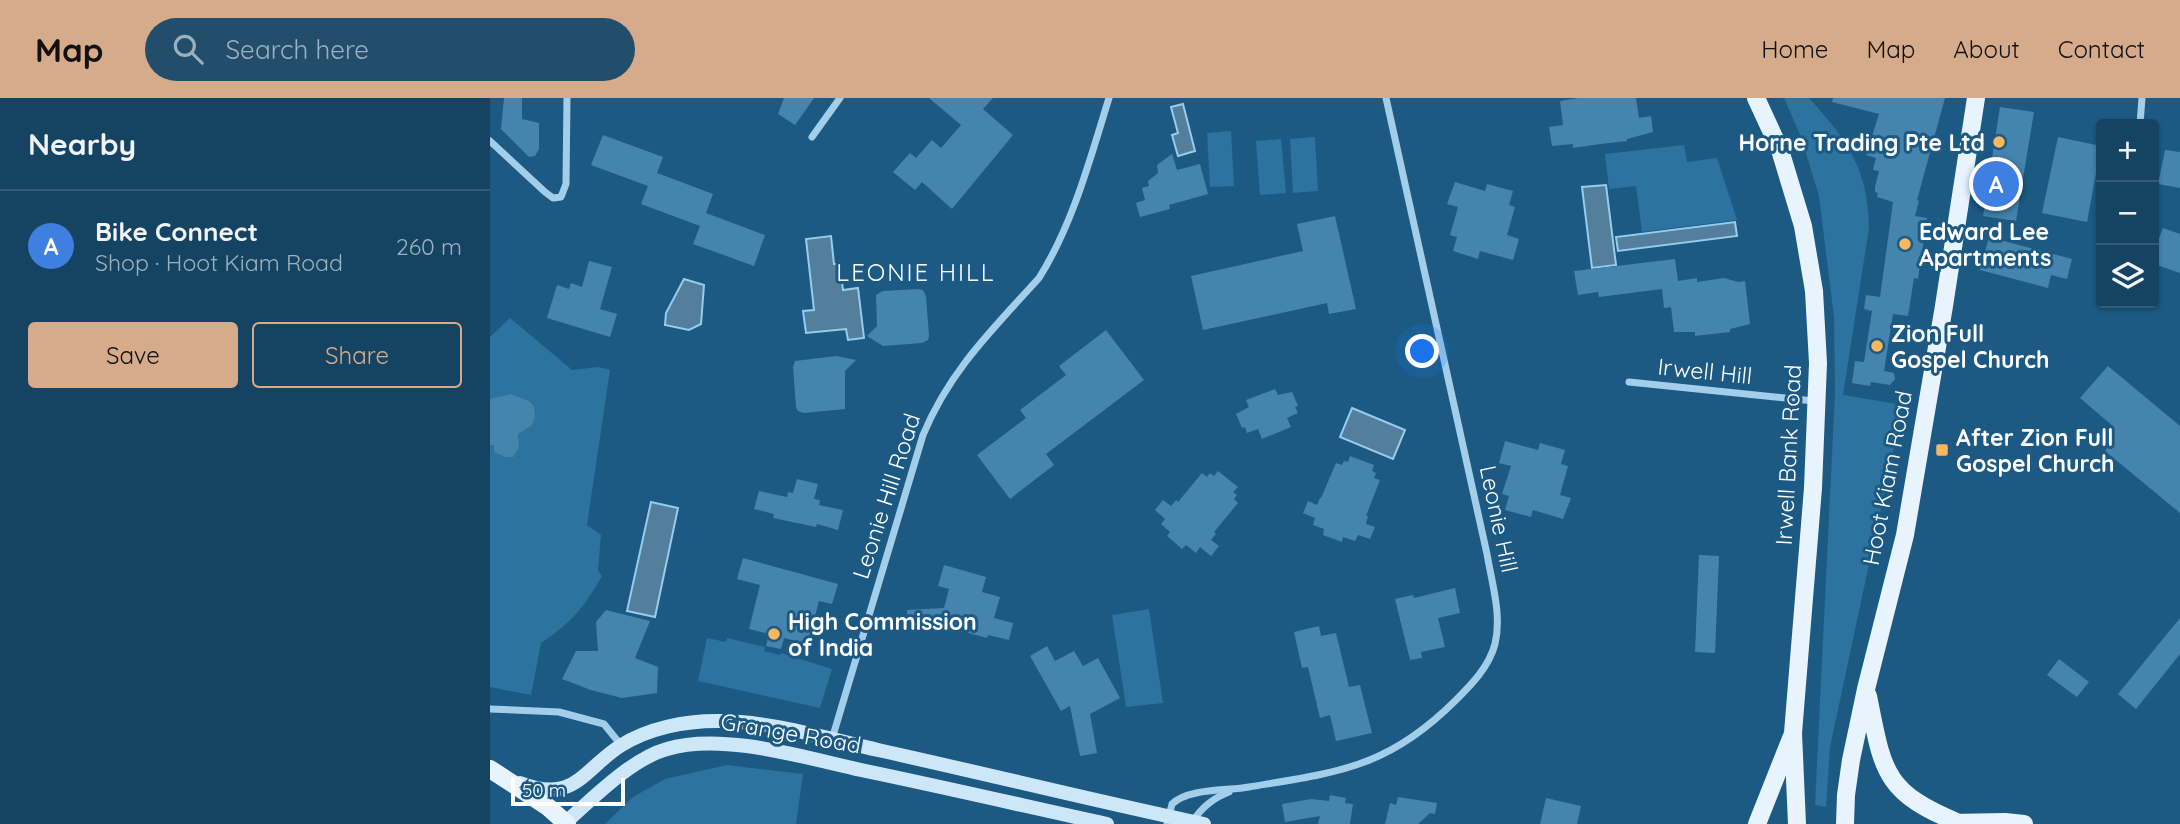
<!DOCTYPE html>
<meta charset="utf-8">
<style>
body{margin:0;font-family:Quicksand,sans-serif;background:#224e6c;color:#f1f3f6}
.controls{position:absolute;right:21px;top:21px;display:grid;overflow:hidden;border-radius:7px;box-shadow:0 2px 5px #0004}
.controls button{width:63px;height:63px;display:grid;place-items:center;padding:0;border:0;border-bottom:2px solid #345c78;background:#154463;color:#f1f3f6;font:35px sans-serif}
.scale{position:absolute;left:21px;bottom:18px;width:114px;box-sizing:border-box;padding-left:7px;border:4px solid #fff;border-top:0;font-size:19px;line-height:24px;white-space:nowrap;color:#fff;-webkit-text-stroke:5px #1c5a84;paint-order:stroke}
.you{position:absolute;left:933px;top:254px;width:24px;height:24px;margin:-18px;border:5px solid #fff;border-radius:50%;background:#1a73e8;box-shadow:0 0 0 10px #1a73e833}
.badge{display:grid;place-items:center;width:46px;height:46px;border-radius:50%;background:#d6ab8b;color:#fff;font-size:23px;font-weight:700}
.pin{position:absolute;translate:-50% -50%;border:4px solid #fff;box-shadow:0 2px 7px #0006}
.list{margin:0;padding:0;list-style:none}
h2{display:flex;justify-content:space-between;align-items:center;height:91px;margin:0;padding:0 28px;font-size:30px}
h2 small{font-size:23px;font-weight:400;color:#9db0be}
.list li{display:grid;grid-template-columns:46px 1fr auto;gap:21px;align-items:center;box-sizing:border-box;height:112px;padding:0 28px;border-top:2px solid #345c78}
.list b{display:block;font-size:26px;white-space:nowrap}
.list p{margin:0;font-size:23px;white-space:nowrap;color:#9db0be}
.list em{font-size:23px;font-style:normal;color:#9db0be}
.actions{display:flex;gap:14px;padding:21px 28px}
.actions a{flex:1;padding:16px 0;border:2px solid #d6ab8b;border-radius:7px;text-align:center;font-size:24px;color:#d6ab8b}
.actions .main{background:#d6ab8b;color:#111}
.icon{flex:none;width:38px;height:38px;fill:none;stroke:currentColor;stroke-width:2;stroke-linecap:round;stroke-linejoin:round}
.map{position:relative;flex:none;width:1690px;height:726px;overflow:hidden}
header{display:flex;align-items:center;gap:42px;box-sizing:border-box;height:98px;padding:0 35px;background:#d6ab8b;color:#111}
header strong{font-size:33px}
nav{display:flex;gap:38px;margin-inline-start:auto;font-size:24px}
.search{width:490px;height:63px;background:#224e6c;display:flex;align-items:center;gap:18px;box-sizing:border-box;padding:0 24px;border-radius:38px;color:#9db0be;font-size:26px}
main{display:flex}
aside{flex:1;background:#154463}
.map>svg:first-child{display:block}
.green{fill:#2c73a0}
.water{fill:#537f9d;stroke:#96ccec;stroke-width:2}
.building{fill:#4484ad}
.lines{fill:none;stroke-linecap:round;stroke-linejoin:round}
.street{stroke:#a3ceea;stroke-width:7}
.secondary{stroke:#cee7f8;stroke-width:14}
.primary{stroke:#e7f4fe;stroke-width:18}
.poi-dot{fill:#fbb660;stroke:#1c5a84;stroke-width:2.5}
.labels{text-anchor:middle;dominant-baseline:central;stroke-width:6;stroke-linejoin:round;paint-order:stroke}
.poi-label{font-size:23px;font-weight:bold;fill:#fff;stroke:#1c5a84;text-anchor:start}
.street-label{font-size:23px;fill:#fff;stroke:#1c5a84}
.neighbourhood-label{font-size:24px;letter-spacing:2px;fill:#fff;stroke:#1c5a84}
</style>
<header>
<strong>Map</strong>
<div class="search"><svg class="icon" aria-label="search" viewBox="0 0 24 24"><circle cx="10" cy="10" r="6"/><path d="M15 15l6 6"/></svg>Search here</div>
<nav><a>Home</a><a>Map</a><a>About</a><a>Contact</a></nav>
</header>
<main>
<aside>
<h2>Nearby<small></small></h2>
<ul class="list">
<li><span class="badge" style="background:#3f7fe0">A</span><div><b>Bike Connect</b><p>Shop · Hoot Kiam Road</p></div><em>260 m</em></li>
</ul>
<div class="actions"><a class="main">Save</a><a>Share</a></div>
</aside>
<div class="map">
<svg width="1690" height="726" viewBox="0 0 1690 726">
<rect width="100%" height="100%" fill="#1c5a84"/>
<g class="green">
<path d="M1294,0H1319C1357,42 1378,70 1379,130L1353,297L1413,307L1340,649L1336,709L1325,707L1345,295L1344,219L1329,98L1311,39Z"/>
<path d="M741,33L744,88L720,89L717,35Z"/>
<path d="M825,39L828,93L803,95L800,41Z"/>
<path d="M791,41L796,95L770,97L766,43Z"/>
<path d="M1194,47L1197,64L1227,60L1247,122L1152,134L1146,88L1119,91L1115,56Z"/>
<path d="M20,220L82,272L108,269L120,272L97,427L111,437L108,473L112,478C93,511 83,523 51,545L41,597L0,589V239Z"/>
<path d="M659,511L673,605L636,609L622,517Z"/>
<path d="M217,540L236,544L237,540L275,549L274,553L290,557L291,555L342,571L330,610L208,583Z"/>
<path d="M237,667L313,676L306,726H115L143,699L175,681Z"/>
</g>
<g class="water">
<path d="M693,6L705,53L688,58L682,37L688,35L681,9Z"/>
<path d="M1116,87L1126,167L1102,170L1092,89Z"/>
<path d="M1245,124L1247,138L1128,153L1126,139Z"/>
<path d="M341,138L344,166H350L353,192L368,190L374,240L358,242L356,231L316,235L313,213L324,212L316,141Z"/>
<path d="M194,181L214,187L211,226L199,232L175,227L176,215Z"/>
<path d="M862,310L915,332L903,361L850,339Z"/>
<path d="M161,404L188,410L165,519L137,513Z"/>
</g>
<g class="building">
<path d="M14,0H32V21L49,25V51L45,58L39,59L11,31Z"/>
<path d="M294,0H324L305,27L288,16Z"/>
<path d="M439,0H503L493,11L523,37L462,111L432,84L425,92L403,74L420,55L426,60L442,42L451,50L471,27Z"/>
<path d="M1088,0H1146L1149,20L1161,18L1163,34L1137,41V43L1110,46L1083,50V46L1062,48L1059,29L1073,27L1070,3Z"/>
<path d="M1343,0H1455L1427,102L1429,103L1425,118L1437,120L1428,181L1424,180L1418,218L1403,216L1394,273L1404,275L1405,281L1400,287L1381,284L1380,288L1362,285L1365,263L1374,264L1382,213L1374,211L1376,197L1390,199L1403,104L1387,99L1388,95L1385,94V89L1389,73L1383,72L1386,60L1376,57L1389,16L1342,4Z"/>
<path d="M1510,9L1544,14L1526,123L1493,118Z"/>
<path d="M113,37L173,59L167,75L223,96L216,115L275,137L264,168L203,146L210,128L151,106L158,88L101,67Z"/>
<path d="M1568,39L1611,48L1597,124L1552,115Z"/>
<path d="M1675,52L1690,54V90L1668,86Z"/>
<path d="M682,56L687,72L710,66L718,96L679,107L680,111L650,119L646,105L655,102L652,90L659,88L658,83L668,75L667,67Z"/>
<path d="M965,84L995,93L997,86L1023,93L1019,107L1025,109L1017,137L1029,141L1023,162L990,153L988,161L963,153L967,139L960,137L968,109L957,106Z"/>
<path d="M845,118L866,211L839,216L837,205L713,232L701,178L813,153L807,126Z"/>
<path d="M1673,130L1690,136V175L1664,166V153Z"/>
<path d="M1499,139L1582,161L1577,181L1561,177L1558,190L1490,172Z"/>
<path d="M1185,161L1188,183L1207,180V184L1234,180L1248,184L1255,183L1260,226L1240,231V234L1205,238V234H1184L1181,209L1174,210L1172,191L1109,199L1108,194L1088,197L1084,173Z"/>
<path d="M99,163L122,169L110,211L127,216L120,239L57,220L67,187L79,191L81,185L92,189Z"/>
<path d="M428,191L433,192L436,198L439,238L438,242L432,245L393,248L377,238L387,228L386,197L393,193Z"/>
<path d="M616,232L654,282L556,356L564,367L520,401L487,357L536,320L530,312L576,277L569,268Z"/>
<path d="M346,258L366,262L355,273V311L314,315L308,313L306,309L303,269L305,263Z"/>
<path d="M1618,268L1690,328V415L1615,353L1621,345L1615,340L1624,329L1590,300Z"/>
<path d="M785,291L788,297L802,294L808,308L805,309L808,315L797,320L801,329L772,341L768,331L757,335L755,329L752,330L746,316L759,309L756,302Z"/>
<path d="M20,296L39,303L44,308L45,318L42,327L28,336L29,350L23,359H15L4,354V347H0V301Z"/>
<path d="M1015,343L1048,352L1050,345L1075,352L1071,366L1078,368L1070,397L1081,400L1073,421L1043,412L1041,419L1015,412L1019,398L1012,396L1021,368L1009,365Z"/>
<path d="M860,358L884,367L882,373L886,375L884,380L890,382L876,418H878L876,426L885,429L880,441L868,437L865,443L853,439L852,444L833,437L834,431L823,427L825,420L813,415L818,403L827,407L830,400H831L846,365L852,367L854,363L858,364Z"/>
<path d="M728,373L748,389L743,394L747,397L744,401L748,405L724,434L726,436L721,442L729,448L721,458L710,449L706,455L696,447L692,451L677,438L680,434L671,426L675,421L665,412L673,402L681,408L686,402L688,404L712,375L717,379L720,375L724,378Z"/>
<path d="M307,381L328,386L324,401L330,402L329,407L353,412L348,432L327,426L326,429L283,420L284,416L264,411L269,393L297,399L298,394L303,395Z"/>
<path d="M1209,457L1229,458L1225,555L1205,554Z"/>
<path d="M253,460L348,486L342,506L329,503L318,546L294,540L291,551L276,548L279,536L259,531L270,487L247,481Z"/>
<path d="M454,467L496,479L492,494L510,499L504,520L523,525L519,542L498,537L497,540L453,528L418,530L417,512L454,510L459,491L448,488Z"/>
<path d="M965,490L970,515L948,520L955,549L931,554L932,560L920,562L905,501L923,497L924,500Z"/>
<path d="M116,512L160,523L145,560L168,569L167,595L132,600L101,592L72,581L86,553H108L106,524Z"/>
<path d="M1690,520V556L1646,611L1628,596Z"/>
<path d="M829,528L831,538L846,535L859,589L870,587L882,635L846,643L840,617L830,620L818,569L812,570L804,534Z"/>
<path d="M557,548L565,563L584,553L593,568L608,560L630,600L600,616L607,655L590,658L580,608L571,613L540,558Z"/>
<path d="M1569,561L1599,584L1587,599L1557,577Z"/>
<path d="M840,697L856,700L855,705L863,706L860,726H828L830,718L795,724L792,706L821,701L839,703Z"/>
<path d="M908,699L947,705L945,716L940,715L928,726H895L900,705L906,707Z"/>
<path d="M1056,700L1091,708L1087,726H1050Z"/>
</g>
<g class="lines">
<g class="street">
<path d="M1650,26L1652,0"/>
<path d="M322,39L350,0"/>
<path d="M0,43L55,94L63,100L71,99L76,86L77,0"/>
<path d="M1139,284L1324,303"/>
<path d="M0,611L69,614L114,626L131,647"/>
<path d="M342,641L433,337C460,272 503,231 549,180C583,126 600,61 619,0"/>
<path d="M703,723C712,709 723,700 739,694"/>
<path d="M677,726L682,706C698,690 738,693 759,689C849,674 898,670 966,602C981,587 999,569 1005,546C1012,517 1002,486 997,456L896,0"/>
</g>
<g class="secondary">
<path d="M30,685C84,706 92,673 130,648C158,630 195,623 227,623C275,622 340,641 388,652C497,676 605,703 714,726"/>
<path d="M74,726C102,701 141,661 177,651C232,634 316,660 371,672C453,689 535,708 617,726"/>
</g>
<g class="primary">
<path d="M1266,0L1290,52L1313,128L1324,193L1328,265L1323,390L1303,635L1307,726"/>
<path d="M1378,598C1393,673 1393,694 1469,725"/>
<path d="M0,671L58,709L77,726"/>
<path d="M1461,725L1515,724L1534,726"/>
<path d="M1267,726L1302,638"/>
<path d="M1355,726L1356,697L1361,662L1376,591L1415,437L1454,208L1486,0"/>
</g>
</g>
<g class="poi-dot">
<circle cx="1509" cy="44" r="7"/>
<circle cx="1415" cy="146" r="7"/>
<circle cx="1387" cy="248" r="7"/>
<rect x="1445" y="345" width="14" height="14" rx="3.5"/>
<circle cx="284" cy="536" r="7"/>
</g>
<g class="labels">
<g class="poi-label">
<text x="1495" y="44" text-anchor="end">Horne Trading Pte Ltd</text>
<text x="1429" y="133">Edward Lee<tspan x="1429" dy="26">Apartments</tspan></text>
<text x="1401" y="235">Zion Full<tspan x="1401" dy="26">Gospel Church</tspan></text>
<text x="1466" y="339">After Zion Full<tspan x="1466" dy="26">Gospel Church</tspan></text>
<text x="298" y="523">High Commission<tspan x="298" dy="26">of India</tspan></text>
</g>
<g class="street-label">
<text transform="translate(1215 273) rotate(6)">Irwell Hill</text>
<text transform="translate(1298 357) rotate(-87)">Irwell Bank Road</text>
<text transform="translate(1397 380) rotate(-79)">Hoot Kiam Road</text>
<text transform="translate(396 398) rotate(-72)">Leonie Hill Road</text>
<text transform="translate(1009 421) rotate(78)">Leonie Hill</text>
<text transform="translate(301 635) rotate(10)">Grange Road</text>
</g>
<g class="neighbourhood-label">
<text x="426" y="174">LEONIE HILL</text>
</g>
</g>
</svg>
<div class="controls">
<button>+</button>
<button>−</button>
<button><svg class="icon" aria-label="layers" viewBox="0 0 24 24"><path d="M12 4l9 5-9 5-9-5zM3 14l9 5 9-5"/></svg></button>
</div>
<div class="scale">50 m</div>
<div class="you"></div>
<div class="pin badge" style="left:1506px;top:86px;background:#3f7fe0">A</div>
</div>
</main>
